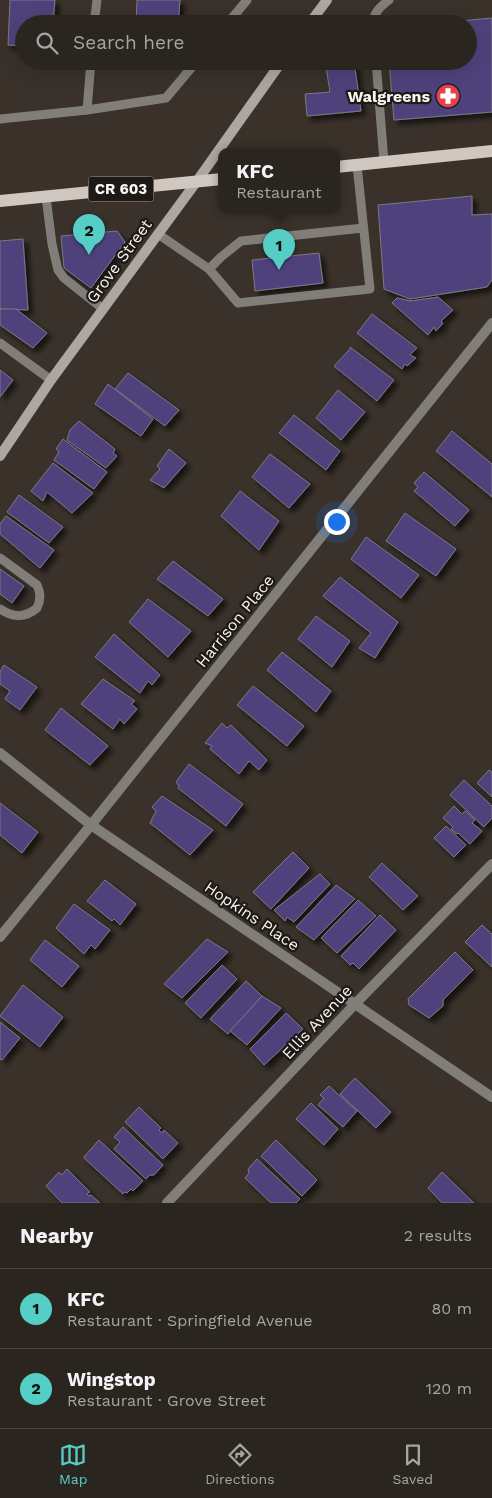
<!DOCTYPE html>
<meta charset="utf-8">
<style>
body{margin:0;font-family:"Work Sans",sans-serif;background:#37312d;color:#f1f3f6}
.you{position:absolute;left:336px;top:521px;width:18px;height:18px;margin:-12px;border:4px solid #fff;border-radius:50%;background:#1a73e8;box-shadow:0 0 0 8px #1a73e833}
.badge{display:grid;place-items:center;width:32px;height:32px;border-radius:50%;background:#55cec5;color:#111;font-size:16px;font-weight:700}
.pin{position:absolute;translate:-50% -41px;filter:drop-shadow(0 1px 2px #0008)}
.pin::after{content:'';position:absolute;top:26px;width:18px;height:15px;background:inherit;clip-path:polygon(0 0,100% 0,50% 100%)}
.popup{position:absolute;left:218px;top:148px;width:122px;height:65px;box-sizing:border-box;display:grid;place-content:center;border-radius:10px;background:#2b2520;filter:drop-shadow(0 1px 4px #0005);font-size:16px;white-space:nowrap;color:#a6a5a5}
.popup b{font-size:19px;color:#f1f3f6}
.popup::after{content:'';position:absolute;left:50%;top:100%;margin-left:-10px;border:10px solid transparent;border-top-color:#2b2520}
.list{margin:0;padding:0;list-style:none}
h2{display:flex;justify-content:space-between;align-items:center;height:65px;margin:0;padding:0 20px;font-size:21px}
h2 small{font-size:16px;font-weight:400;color:#a6a5a5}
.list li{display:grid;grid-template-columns:32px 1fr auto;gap:15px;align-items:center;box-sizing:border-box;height:80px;padding:0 20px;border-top:1px solid #47423e}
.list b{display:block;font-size:19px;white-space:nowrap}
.list p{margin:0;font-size:16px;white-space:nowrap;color:#a6a5a5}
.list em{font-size:16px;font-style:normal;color:#a6a5a5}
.icon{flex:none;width:28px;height:28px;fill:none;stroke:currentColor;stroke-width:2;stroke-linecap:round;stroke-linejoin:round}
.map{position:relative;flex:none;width:492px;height:1203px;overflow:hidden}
.search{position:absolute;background:#2b2520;box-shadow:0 5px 20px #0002;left:15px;right:15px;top:15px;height:55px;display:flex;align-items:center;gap:12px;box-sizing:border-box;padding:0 18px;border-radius:28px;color:#a6a5a5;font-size:19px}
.sheet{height:225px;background:#2b2520}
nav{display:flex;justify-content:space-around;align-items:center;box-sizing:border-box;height:70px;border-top:1px solid #47423e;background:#2b2520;font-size:14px;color:#a6a5a5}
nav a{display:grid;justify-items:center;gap:2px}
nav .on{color:#55cec5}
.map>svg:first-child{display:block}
.building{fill:#4f427c;stroke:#7a7984;filter:url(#shadow)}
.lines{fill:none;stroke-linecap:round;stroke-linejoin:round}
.service{stroke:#817d79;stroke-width:9}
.minor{stroke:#817d79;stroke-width:10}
.secondary{stroke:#aea7a1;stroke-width:10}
.primary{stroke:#d0c7c0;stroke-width:12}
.labels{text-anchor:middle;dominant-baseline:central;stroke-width:4.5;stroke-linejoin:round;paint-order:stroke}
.shield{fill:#1d1916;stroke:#b8b2ae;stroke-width:1}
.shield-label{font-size:15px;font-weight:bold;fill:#faf4ef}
.poi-label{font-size:16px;font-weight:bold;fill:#faf4ef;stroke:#1d1916;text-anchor:end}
.street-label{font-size:16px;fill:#faf4ef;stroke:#1d1916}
</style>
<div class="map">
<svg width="492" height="1203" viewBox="0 0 492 1203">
<defs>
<filter id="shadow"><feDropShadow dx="4.5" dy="4.5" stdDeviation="2.5" flood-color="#0009"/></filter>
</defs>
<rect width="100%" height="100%" fill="#39312a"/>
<g class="building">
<path d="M10,0H55L53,24H24V46L8,45Z"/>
<path d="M137,0H180L178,24H136Z"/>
<path d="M492,18V112L394,120L389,61H468V24H426Z"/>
<path d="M325,61H354L361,111L307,116L305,94L330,92Z"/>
<path d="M472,196V215L492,214V280L487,287L410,299L384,289L378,205Z"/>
<path d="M117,231L125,242L91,288L64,268L61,236Z"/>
<path d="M23,239L28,310L0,309V241Z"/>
<path d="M319,253L323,283L255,291L252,260Z"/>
<path d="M438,297L453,310L441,321L443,323L436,331L434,327L428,335L392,303L397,298L411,301Z"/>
<path d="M0,309H16L47,333L33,348L0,325Z"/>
<path d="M372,314L417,348L410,355L416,358L407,366L405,364L402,369L357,333Z"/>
<path d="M350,347L394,380L377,401L334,366L350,349Z"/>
<path d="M0,370L13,380L0,397Z"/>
<path d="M128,373L179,410L165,426L115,389Z"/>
<path d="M108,384L153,419L141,436L95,404Z"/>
<path d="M338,390L365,412L341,440L316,418Z"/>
<path d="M294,415L340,451L326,470L279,433Z"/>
<path d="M79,421L115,449L113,453L117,456L106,468L67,440L70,430Z"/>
<path d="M452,431L492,464V497L436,451Z"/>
<path d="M63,439L107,472L94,489L54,460L59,452L56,449Z"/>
<path d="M169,449L186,463L164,488L150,480L160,469L157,466Z"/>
<path d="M270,454L310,484L289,508L252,477Z"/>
<path d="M53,463L93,493L72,513L47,492L43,501L31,491Z"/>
<path d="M424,472L469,510L455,526L414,491L418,487L414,483Z"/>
<path d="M240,491L279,521L259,550L221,516Z"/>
<path d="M19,495L63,527L49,543L7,512Z"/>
<path d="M405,513L456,549L436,576L386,541Z"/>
<path d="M6,516L54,550L40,568L0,534V524Z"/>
<path d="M366,537L419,575L401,598L351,559Z"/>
<path d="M173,561L223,599L208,616L157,579Z"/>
<path d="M0,569L24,586L12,603L0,594Z"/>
<path d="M340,577L398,622L375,658L359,648L371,633L323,596Z"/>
<path d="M148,599L191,631L168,657L129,622Z"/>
<path d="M316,616L350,641L332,667L298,639Z"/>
<path d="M114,634L160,675L152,685L148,681L140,693L95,657Z"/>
<path d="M282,652L331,691L316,712L267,670Z"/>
<path d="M4,665L37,687L20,710L5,699L10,691L0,684V672Z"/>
<path d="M103,679L135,701L131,704L137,709L124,724L120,719L113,729L81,704Z"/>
<path d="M253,686L304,726L287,746L237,705Z"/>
<path d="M61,708L108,746L90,765L45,730Z"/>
<path d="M222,723L227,728L231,725L267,760L259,770L249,761L239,774L210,749L212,746L205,743Z"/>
<path d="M189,764L243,804L226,826L178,788L179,786L176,782Z"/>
<path d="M489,770L492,772V797L477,783Z"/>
<path d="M464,780L492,806V818L484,827L450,795Z"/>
<path d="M162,796L213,830L190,855L150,823L156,811L152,807Z"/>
<path d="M0,803L38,832L22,853L0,835Z"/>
<path d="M454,806L462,814L465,811L475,820L472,823L482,831L470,844L458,833L457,834L451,829L453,827L443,818Z"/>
<path d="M446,826L466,845L454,857L434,838Z"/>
<path d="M293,852L309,868L271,909L253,892Z"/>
<path d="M382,863L418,896L403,910L369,877Z"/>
<path d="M320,874L330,884L294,922L287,917L285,921L274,910Z"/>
<path d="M105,880L136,904L120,925L114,919L112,921L87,901Z"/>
<path d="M336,885L355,899L314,940L296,927Z"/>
<path d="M358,900L376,916L337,953L321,938Z"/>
<path d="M74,904L110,930L95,949L91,945L84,954L56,928Z"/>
<path d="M380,915L396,930L359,969L353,963L350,965L341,956Z"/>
<path d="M482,925L492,934V967L465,942Z"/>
<path d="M207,939L228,952L182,998L164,984Z"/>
<path d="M45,940L79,966L62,987L30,960Z"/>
<path d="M455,952L473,970L443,1000V1006L429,1018L409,1005L408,999Z"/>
<path d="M222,965L237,979L201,1018L185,1003Z"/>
<path d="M246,981L262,996L228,1034L210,1019Z"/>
<path d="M23,985L63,1017L40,1047L0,1016Z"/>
<path d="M262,996L281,1008L247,1045L230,1031Z"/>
<path d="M286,1013L303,1029L264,1065L250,1049Z"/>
<path d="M0,1022L20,1038L2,1060L0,1059Z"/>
<path d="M355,1078L391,1112L376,1128L340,1094Z"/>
<path d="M329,1086L357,1111L343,1127L318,1105L324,1098L320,1095Z"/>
<path d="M311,1103L338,1129L324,1145L296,1119Z"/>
<path d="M139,1107L161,1128L159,1130L162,1133L164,1130L178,1143L163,1159L125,1122Z"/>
<path d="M123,1127L163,1165L154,1175H150L146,1179L114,1149L120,1142L114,1137Z"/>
<path d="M99,1140L143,1181L133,1191L131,1189L127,1193L125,1192L123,1194L84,1158V1157Z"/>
<path d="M276,1140L317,1180L302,1196L261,1156Z"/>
<path d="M257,1159L300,1199L296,1203H271L245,1178L249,1173L248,1169Z"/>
<path d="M67,1169L90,1192L87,1194L89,1196L91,1195L100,1203H62L46,1186L59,1172L62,1175Z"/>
<path d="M442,1172L474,1203H442L428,1188Z"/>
</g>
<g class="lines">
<g class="service">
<path d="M94,24L97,0"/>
<path d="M227,24L247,0"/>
<path d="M373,24C373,13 381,6 389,0"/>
<path d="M376,61L384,162"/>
<path d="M87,110L91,61"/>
<path d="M0,119L87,110L166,98L197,61"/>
<path d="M46,197L52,244L58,270L64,278L103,309"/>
<path d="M158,234L209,269L238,303L370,289L357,165"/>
<path d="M209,269L221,257L241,241L363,228"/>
<path d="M0,343L51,380"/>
<path d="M0,558L37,585C41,593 41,600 37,608C25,618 14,618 0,609"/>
</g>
<g class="minor">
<path d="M0,753L91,825L492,1097"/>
<path d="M0,937L91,825L492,323"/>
<path d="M167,1203L355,1004L492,864"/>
</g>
<g class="secondary">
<path d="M309,24L327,0"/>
<path d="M0,456L51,380L197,181L282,61"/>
</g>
<g class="primary">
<path d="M336,167L492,151"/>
<path d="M0,201L222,179"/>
</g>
</g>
<defs>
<symbol id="pharmacy-disc" viewBox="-11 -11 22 22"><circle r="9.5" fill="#e0444e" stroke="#1d1916"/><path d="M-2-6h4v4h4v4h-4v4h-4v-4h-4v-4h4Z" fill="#fff"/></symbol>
</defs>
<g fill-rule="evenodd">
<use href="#pharmacy-disc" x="434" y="82" width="28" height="28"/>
</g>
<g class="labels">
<rect class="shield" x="88.5" y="176.5" width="65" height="25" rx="4"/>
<g class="shield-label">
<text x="121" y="189">CR 603</text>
</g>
<g class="poi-label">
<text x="430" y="96">Walgreens</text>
</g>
<g class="street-label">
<text transform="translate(119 261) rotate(-54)">Grove Street</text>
<text transform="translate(235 621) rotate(-51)">Harrison Place</text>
<text transform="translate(252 916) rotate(34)">Hopkins Place</text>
<text transform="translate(317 1022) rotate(-47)">Ellis Avenue</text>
</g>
</g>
</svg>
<div class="you"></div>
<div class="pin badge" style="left:279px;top:270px">1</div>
<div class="popup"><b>KFC</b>Restaurant</div>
<div class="pin badge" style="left:89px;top:255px">2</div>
<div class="search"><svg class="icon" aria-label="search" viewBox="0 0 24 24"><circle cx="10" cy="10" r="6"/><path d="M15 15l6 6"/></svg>Search here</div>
</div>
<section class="sheet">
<h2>Nearby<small>2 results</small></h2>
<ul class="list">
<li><span class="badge">1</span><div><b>KFC</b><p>Restaurant · Springfield Avenue</p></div><em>80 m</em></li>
<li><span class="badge">2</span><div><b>Wingstop</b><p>Restaurant · Grove Street</p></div><em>120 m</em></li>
</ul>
</section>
<nav>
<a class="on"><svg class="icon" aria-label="map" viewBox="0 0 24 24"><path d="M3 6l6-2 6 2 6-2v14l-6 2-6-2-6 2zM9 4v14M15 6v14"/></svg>Map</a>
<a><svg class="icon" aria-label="directions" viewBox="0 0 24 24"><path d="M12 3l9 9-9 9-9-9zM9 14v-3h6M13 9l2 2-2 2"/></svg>Directions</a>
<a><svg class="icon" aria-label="saved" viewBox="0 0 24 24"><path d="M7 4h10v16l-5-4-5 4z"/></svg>Saved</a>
</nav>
